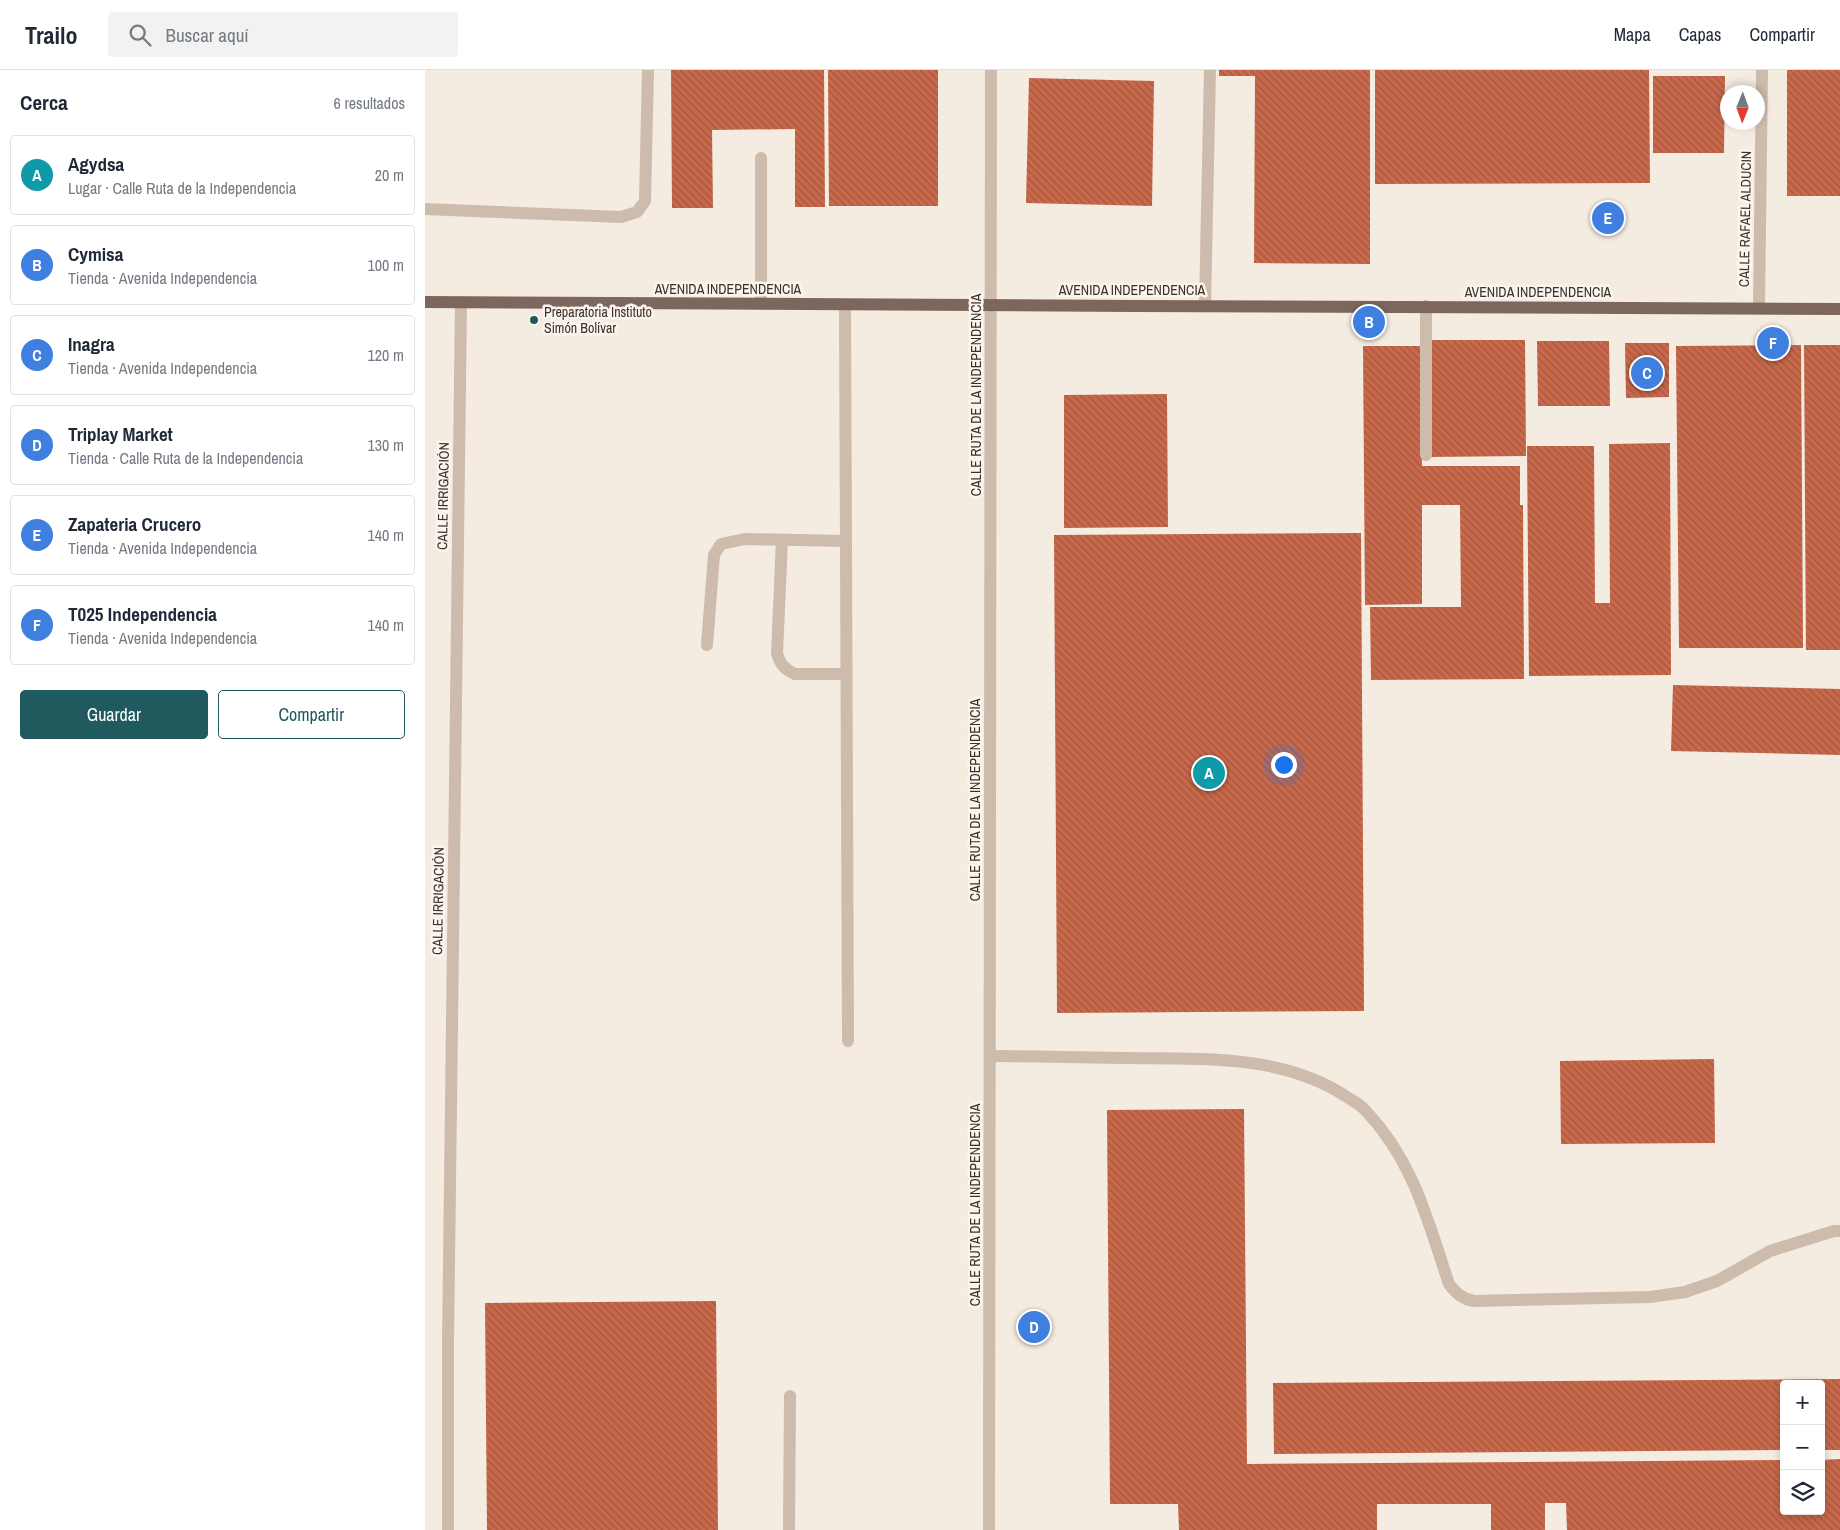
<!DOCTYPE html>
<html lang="es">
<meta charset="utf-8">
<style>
body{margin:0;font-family:"Archivo Narrow",sans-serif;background:#f2f2f3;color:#1f2937}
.controls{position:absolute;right:15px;bottom:15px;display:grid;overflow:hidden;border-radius:5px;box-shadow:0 2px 8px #0003}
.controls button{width:45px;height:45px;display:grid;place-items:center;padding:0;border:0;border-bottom:1px solid #e0e1e3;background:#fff;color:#1f2937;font:25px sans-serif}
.compass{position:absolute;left:1295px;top:15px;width:45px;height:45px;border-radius:50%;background:#fff;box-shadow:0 2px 8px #0003;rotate:181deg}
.you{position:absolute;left:858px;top:694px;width:18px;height:18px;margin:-12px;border:4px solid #fff;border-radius:50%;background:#1a73e8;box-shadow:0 0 0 8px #1a73e833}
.badge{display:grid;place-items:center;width:32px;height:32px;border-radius:50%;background:#1f5a5e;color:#fff;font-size:16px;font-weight:700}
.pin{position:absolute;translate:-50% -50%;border:2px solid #fff;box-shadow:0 1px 5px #0006}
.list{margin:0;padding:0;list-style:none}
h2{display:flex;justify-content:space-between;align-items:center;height:65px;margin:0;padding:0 20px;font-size:21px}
h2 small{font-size:16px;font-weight:400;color:#747a83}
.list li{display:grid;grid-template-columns:32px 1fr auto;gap:15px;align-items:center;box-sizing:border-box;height:80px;margin:0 10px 10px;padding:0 10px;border:1px solid #e0e1e3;border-radius:5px}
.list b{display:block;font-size:19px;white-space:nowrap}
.list p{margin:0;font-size:16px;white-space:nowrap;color:#747a83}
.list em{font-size:16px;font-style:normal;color:#747a83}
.actions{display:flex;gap:10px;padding:15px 20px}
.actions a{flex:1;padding:11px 0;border:1px solid #1f5a5e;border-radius:5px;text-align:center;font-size:18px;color:#1f5a5e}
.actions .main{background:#1f5a5e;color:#fff}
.icon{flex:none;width:28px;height:28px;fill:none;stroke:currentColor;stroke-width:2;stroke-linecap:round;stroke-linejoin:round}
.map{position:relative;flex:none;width:1415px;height:1460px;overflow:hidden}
header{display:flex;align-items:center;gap:30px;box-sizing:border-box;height:70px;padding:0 25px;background:#fff;border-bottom:1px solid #e0e1e3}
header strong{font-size:24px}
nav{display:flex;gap:28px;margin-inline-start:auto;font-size:18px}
.search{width:350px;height:45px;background:#f2f2f3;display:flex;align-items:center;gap:12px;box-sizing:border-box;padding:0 18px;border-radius:5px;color:#747a83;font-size:19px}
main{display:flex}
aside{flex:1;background:#fff}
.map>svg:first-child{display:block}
.building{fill:url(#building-back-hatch)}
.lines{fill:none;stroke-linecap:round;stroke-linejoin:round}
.minor{stroke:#cdbbac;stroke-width:12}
.major{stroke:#7d675c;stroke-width:12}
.poi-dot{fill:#1f5a5e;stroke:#fbf5ee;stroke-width:2}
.labels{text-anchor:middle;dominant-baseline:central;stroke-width:5;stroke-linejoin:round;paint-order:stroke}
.street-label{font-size:14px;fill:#3b302b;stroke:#fbf5ee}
.poi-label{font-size:14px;fill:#3b302b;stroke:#fbf5ee;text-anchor:start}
</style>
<header>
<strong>Trailo</strong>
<div class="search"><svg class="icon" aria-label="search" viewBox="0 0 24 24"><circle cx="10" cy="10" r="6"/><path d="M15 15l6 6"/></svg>Buscar aquí</div>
<nav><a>Mapa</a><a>Capas</a><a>Compartir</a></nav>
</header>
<main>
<aside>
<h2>Cerca<small>6 resultados</small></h2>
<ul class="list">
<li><span class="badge" style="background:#0f9aa8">A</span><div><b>Agydsa</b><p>Lugar · Calle Ruta de la Independencia</p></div><em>20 m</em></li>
<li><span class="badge" style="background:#3f7fe0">B</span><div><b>Cymisa</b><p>Tienda · Avenida Independencia</p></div><em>100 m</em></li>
<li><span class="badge" style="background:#3f7fe0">C</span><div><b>Inagra</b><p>Tienda · Avenida Independencia</p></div><em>120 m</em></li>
<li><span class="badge" style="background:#3f7fe0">D</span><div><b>Triplay Market</b><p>Tienda · Calle Ruta de la Independencia</p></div><em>130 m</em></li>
<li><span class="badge" style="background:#3f7fe0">E</span><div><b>Zapateria Crucero</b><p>Tienda · Avenida Independencia</p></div><em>140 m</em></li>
<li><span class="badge" style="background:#3f7fe0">F</span><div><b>T025 Independencia</b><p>Tienda · Avenida Independencia</p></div><em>140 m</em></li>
</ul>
<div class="actions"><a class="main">Guardar</a><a>Compartir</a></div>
</aside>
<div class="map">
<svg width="1415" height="1460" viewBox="0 0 1415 1460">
<defs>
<pattern id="building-back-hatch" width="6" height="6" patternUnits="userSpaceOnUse" patternTransform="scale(1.25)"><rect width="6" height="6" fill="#c8694b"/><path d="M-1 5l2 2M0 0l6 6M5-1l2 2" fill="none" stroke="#a4573f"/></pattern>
</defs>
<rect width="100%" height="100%" fill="#f4ebe1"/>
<g class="building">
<path d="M246,0H399L400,137H370V59L287,60L288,138H247Z"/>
<path d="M403,0H513V136H404Z"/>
<path d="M794,0H945V194L829,193L830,6H794Z"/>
<path d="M950,0H1224L1225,113L950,114Z"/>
<rect x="1362" y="0" width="53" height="126"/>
<path d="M1228,6H1300L1299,83H1228Z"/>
<path d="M604,8L729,11L727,136L601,133Z"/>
<path d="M1003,270H1100L1101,386L1004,387Z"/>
<path d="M1112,271H1184L1185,336H1113Z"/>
<path d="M1200,273H1244V327L1201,328Z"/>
<path d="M1376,275L1378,578H1254L1251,276Z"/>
<path d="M1379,275H1415V580H1381Z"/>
<path d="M938,276H996L997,396H1095V435H1098L1099,609L946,610L945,537H1036L1035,435H997V534L940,535Z"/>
<path d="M742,324L743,457L639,458V325Z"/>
<path d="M1245,373L1246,605L1104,606L1102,376H1169L1170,533H1185L1184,374Z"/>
<path d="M936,463L939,941L632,943L629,465Z"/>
<path d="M1248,615L1415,619V685L1246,681Z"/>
<path d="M1289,989L1290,1073L1136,1074L1135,991Z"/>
<path d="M819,1039L822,1394L1359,1390V1441H1396V1390L1415,1389V1460H1142L1141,1433H1120V1460H1066V1434H952V1460H754L753,1434H685L682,1040Z"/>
<path d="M291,1231L293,1460H62L60,1233Z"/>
<path d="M1415,1309V1380H1396V1314H1359V1380L849,1384L848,1313Z"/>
</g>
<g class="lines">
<g class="minor">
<path d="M0,139L196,147L212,142L220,131L223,0"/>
<path d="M336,234V88"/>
<path d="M420,235L423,971"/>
<path d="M780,235L785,0"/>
<path d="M1334,238L1337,0"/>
<path d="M1001,385V236"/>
<path d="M357,470L352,583C355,594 359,599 370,604H421"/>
<path d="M282,575L289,485L296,474L320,469L420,471"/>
<path d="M565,986C611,986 656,987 702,988C776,989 858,984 922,1027C928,1031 936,1035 941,1041C989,1092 1002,1149 1024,1214C1031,1223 1037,1229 1049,1231L1225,1227L1260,1222L1292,1211L1345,1181L1409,1161H1415"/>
<path d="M23,1460V1274L36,232"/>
<path d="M364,1460L365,1326"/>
<path d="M564,1460L566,0"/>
</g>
<path class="major" d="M0,232C472,236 943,236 1415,239"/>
</g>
<circle class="poi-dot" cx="109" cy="250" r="5"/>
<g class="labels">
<g class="street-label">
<text transform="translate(1320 149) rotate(-89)">CALLE RAFAEL ALDUCIN</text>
<text x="303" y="219">AVENIDA INDEPENDENCIA</text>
<text x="707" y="220">AVENIDA INDEPENDENCIA</text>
<text x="1113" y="222">AVENIDA INDEPENDENCIA</text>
<text transform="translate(551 325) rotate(-90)">CALLE RUTA DE LA INDEPENDENCIA</text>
<text transform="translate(18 426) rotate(-89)">CALLE IRRIGACIÓN</text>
<text transform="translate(550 730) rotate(-90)">CALLE RUTA DE LA INDEPENDENCIA</text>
<text transform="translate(13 831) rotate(-89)">CALLE IRRIGACIÓN</text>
<text transform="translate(550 1135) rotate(-90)">CALLE RUTA DE LA INDEPENDENCIA</text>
</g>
<g class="poi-label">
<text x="119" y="242">Preparatoria Instituto<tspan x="119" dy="16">Simón Bolívar</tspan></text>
</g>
</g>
</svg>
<div class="controls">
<button>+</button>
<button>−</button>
<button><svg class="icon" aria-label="layers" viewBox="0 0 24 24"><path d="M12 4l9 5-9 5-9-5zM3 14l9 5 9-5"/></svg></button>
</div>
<svg class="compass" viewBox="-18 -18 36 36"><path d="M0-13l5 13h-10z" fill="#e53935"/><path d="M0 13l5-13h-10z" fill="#747a83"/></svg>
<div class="you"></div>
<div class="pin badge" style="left:784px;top:703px;background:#0f9aa8">A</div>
<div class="pin badge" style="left:944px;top:252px;background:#3f7fe0">B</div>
<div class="pin badge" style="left:1222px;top:303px;background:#3f7fe0">C</div>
<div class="pin badge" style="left:609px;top:1257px;background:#3f7fe0">D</div>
<div class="pin badge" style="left:1183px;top:148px;background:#3f7fe0">E</div>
<div class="pin badge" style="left:1348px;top:273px;background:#3f7fe0">F</div>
</div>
</main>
